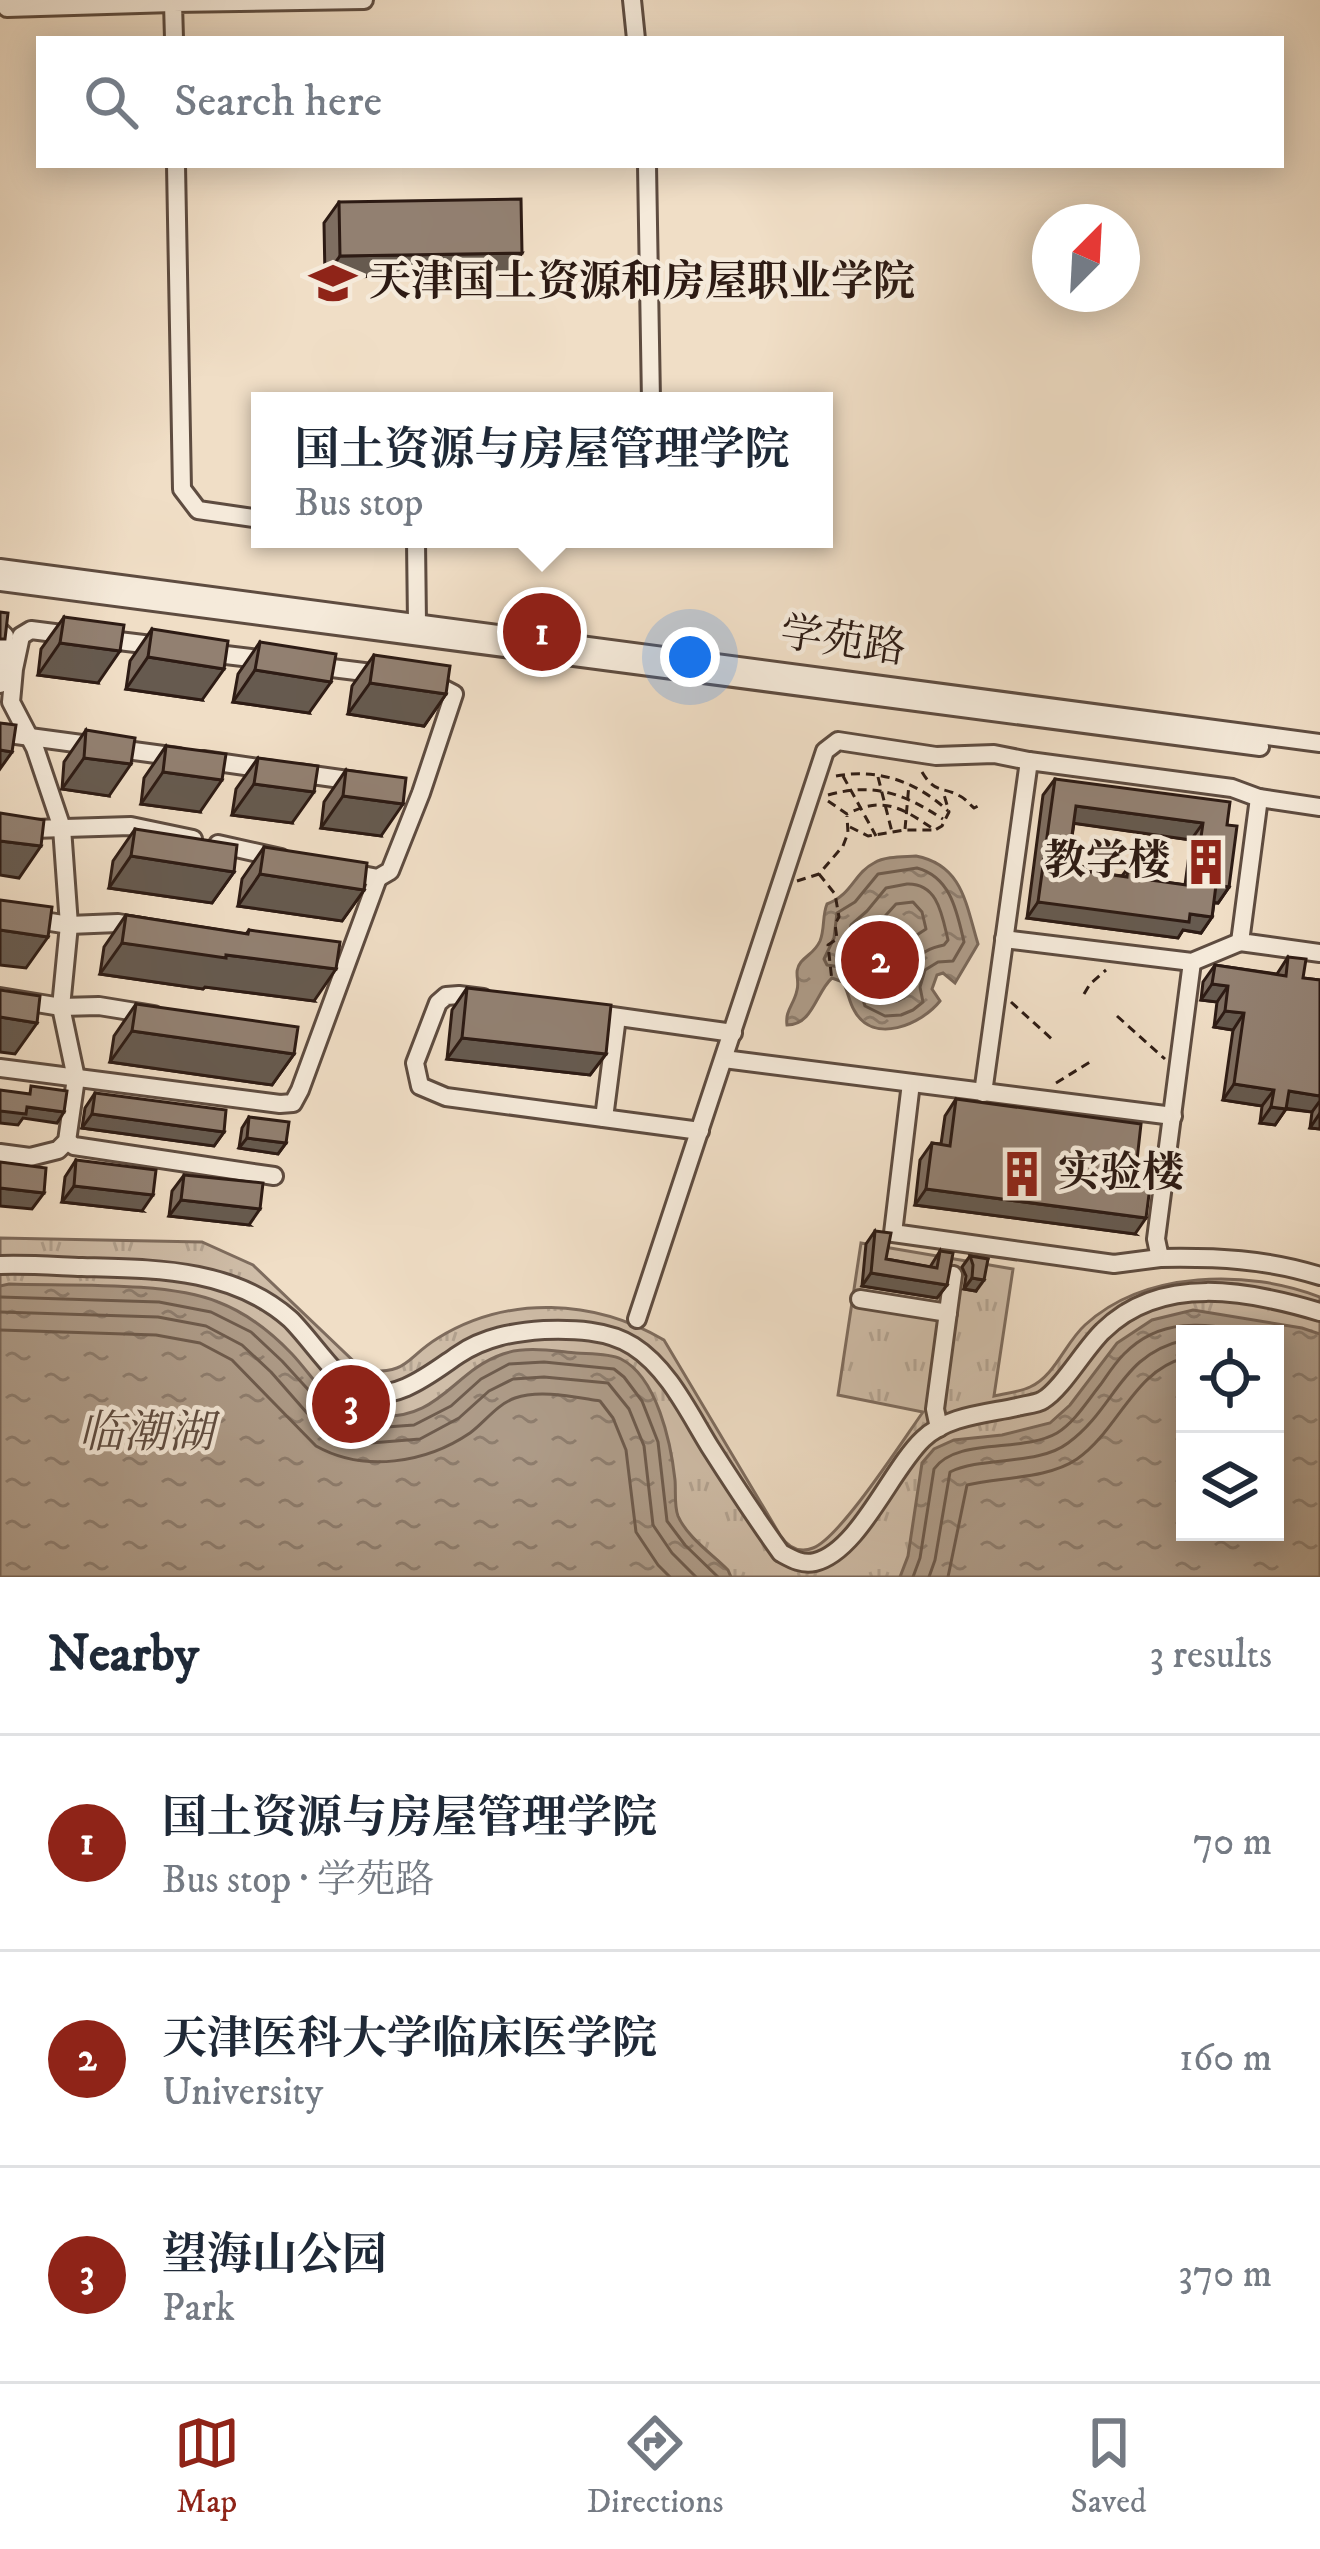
<!DOCTYPE html>
<meta charset="utf-8">
<style>
body{margin:0;font-family:"IM FELL DW Pica","Noto Serif SC",serif;background:#f6f6f7;color:#1f2937}
.controls{position:absolute;right:36px;bottom:36px;display:grid;overflow:hidden;border-radius:0px;box-shadow:0 6px 30px #0003}
.controls button{width:108px;height:108px;display:grid;place-items:center;padding:0;border:0;border-bottom:3px solid #e0e1e3;background:#fff;color:#1f2937;font:60px sans-serif}
.compass{position:absolute;left:1032px;top:204px;width:108px;height:108px;border-radius:50%;background:#fff;box-shadow:0 6px 30px #0003;rotate:24deg}
.you{position:absolute;left:690px;top:657px;width:42px;height:42px;margin:-30px;border:9px solid #fff;border-radius:50%;background:#1a73e8;box-shadow:0 0 0 18px #1a73e833}
.badge{display:grid;place-items:center;width:78px;height:78px;border-radius:50%;background:#8f2418;color:#fff;font-size:39px;font-weight:700}
.pin{position:absolute;translate:-50% -50%;border:6px solid #fff;box-shadow:0 3px 12px #0006}
.popup{position:absolute;left:251px;top:392px;width:582px;height:156px;box-sizing:border-box;display:grid;place-content:center;border-radius:0px;background:#fff;filter:drop-shadow(0 3px 9px #0005);font-size:39px;white-space:nowrap;color:#747a83}
.popup b{font-size:45px;color:#1f2937}
.popup::after{content:'';position:absolute;left:50%;top:100%;margin-left:-24px;border:24px solid transparent;border-top-color:#fff}
.list{margin:0;padding:0;list-style:none}
h2{display:flex;justify-content:space-between;align-items:center;height:156px;margin:0;padding:0 48px;font-size:51px}
h2 small{font-size:39px;font-weight:400;color:#747a83}
.list li{display:grid;grid-template-columns:78px 1fr auto;gap:36px;align-items:center;box-sizing:border-box;height:216px;padding:0 48px;border-top:3px solid #e0e1e3}
.list b{display:block;font-size:45px;white-space:nowrap}
.list p{margin:0;font-size:39px;white-space:nowrap;color:#747a83}
.list em{font-size:39px;font-style:normal;color:#747a83}
.icon{flex:none;width:66px;height:66px;fill:none;stroke:currentColor;stroke-width:2;stroke-linecap:round;stroke-linejoin:round}
.map{position:relative;flex:none;width:1320px;height:1577px;overflow:hidden}
.search{position:absolute;background:#fff;box-shadow:0 6px 30px #0003;left:36px;right:36px;top:36px;height:132px;display:flex;align-items:center;gap:30px;box-sizing:border-box;padding:0 42px;border-radius:0px;color:#747a83;font-size:45px}
.sheet{height:804px;background:#fff}
nav{display:flex;justify-content:space-around;align-items:center;box-sizing:border-box;height:168px;border-top:3px solid #e0e1e3;background:#fff;font-size:33px;color:#747a83}
nav a{display:grid;justify-items:center;gap:6px}
nav .on{color:#8f2418}
.map>svg:first-child{display:block}
.grass{fill:url(#grass-tufts);stroke:#7e6c5e;stroke-width:3;fill-rule:evenodd}
.water{fill:url(#water-ripples);stroke:#7a685a;stroke-width:3;fill-rule:evenodd}
.lines{fill:none;stroke-linecap:round;stroke-linejoin:round}
.shore{stroke:#6e5c4e;stroke-width:3}
.minor-casing{stroke:#5e4c40;stroke-width:22}
.path{stroke:#2d1b14;stroke-width:3;stroke-dasharray:9 6;stroke-linecap:butt}
.minor{stroke:#f5eada;stroke-width:16}
.wall{fill:#7e6e61;stroke:#2d1b14;stroke-width:3;fill-rule:evenodd}
.shaded-wall{fill:#665a4f;stroke:#2d1b14;stroke-width:3}
.building{fill:#928071;stroke:#2d1b14;stroke-width:3;fill-rule:evenodd}
.labels{text-anchor:middle;dominant-baseline:central;stroke-width:9;stroke-linejoin:round;paint-order:stroke}
.poi-label{font-size:42px;font-weight:bold;fill:#2d1b14;stroke:#f5eada;text-anchor:start}
.street-label{font-size:42px;fill:#2d1b14;stroke:#f5eada}
.water-label{font-size:45px;font-style:italic;fill:#614f43;stroke:#f5eada}
</style>
<div class="map">
<svg width="1320" height="1577" viewBox="0 0 1320 1577">
<defs>
<pattern id="grass-tufts" width="24" height="20" patternUnits="userSpaceOnUse" patternTransform="scale(3)"><rect width="24" height="20" fill="#cfbda8"/><path d="M3 7l-1-3M5 7V3M7 7l1-3M15 17l-1-3M17 17v-4M19 17l1-3" fill="none" stroke="#b2a290"/></pattern>
<pattern id="water-ripples" width="26" height="14" patternUnits="userSpaceOnUse" patternTransform="scale(3)"><rect width="26" height="14" fill="#ae9c89"/><path d="M2 4q2-2 4 0t4 0M15 11q2-2 4 0t4 0" fill="none" stroke="#8e7e6f"/></pattern>
</defs>
<rect width="100%" height="100%" fill="#f0dec6"/>
<filter id="stains"><feTurbulence type="fractalNoise" baseFrequency=".00167" numOctaves="4"/><feColorMatrix values="0 0 0 0 .2 0 0 0 0 .09 0 0 0 0 .02 0 0 0 .5 -.17"/></filter>
<radialGradient id="worn" r=".72"><stop offset=".6" stop-color="#630" stop-opacity="0"/><stop offset="1" stop-color="#630" stop-opacity=".3"/></radialGradient>
<path class="grass" d="M0,1238L202,1242L253,1265L364,1371C410,1374 405,1358 438,1338C508,1295 594,1299 664,1340L780,1535C788,1547 798,1554 813,1548C840,1538 903,1440 923,1412L838,1395L861,1243L1013,1269L994,1396C1006,1393 1020,1392 1030,1387C1055,1376 1065,1343 1085,1325C1145,1270 1248,1269 1320,1297V1577H0ZM1185,1334H1275V1532H1185Z"/>
<g class="water">
<path d="M916,856C963,865 966,905 978,944L955,983L943,973L937,975L932,989L940,1001C922,1024 873,1046 854,1010C849,1002 848,991 843,982L832,978C816,992 813,1025 787,1025C785,1010 794,1005 797,990C800,980 793,972 801,962C808,954 815,952 820,941C825,929 822,916 827,904C852,895 854,873 874,863C886,856 903,857 916,856Z"/>
<path d="M9,1284C66,1286 167,1281 218,1302C247,1313 270,1331 292,1354C319,1383 331,1414 376,1416C440,1421 453,1371 503,1354C525,1346 553,1351 576,1353C589,1354 609,1353 621,1359C657,1377 671,1443 675,1480C676,1491 674,1506 678,1516C687,1537 712,1554 728,1570L731,1577H0V1286Z"/>
<path d="M1193,1310L1302,1328L1320,1334V1577H900L908,1556L922,1463L934,1449L954,1440L1002,1435L1050,1423L1070,1405L1117,1343L1152,1320ZM1185,1334H1275V1532H1185Z"/>
</g>
<g class="lines">
<g class="shore">
<path d="M917,868C951,877 957,912 964,942L953,961L938,962L925,970L920,987L923,1002L913,1010L901,1015L885,1016L865,1006C858,984 853,967 827,965L824,959L834,938L837,913L855,902L878,874Z"/>
<path d="M907,884C938,883 942,915 948,940L944,945C914,951 906,968 904,997C897,1003 886,1003 878,997L867,970L846,948L851,925L867,911L886,888Z"/>
<path d="M913,902L922,912L926,929L903,944L891,962L885,963L868,944V935L896,904Z"/>
<path d="M0,1297L159,1302L211,1312L251,1332L282,1361L335,1419L373,1428L414,1425L451,1406L481,1379L509,1364L544,1362L614,1369L624,1377L642,1401L658,1442L667,1521L685,1545L718,1577"/>
<path d="M0,1312L158,1317L206,1326L242,1345L271,1372L307,1413L327,1431L371,1443L420,1439L459,1418L489,1391L513,1379L544,1377L608,1383L629,1409L644,1446L653,1525L672,1553L696,1577"/>
<path d="M0,1330L156,1335L200,1343L232,1360L316,1446C364,1473 426,1463 470,1433C485,1422 496,1405 515,1398C540,1389 574,1397 600,1401L613,1418L626,1450L636,1532L658,1565L670,1577"/>
<path d="M913,1577L920,1558L934,1469C956,1437 1023,1453 1057,1433C1075,1422 1088,1400 1101,1384C1108,1374 1115,1363 1124,1354C1165,1312 1214,1326 1265,1334"/>
<path d="M929,1577L935,1560L950,1472C982,1456 1038,1466 1068,1443C1116,1408 1120,1354 1185,1340"/>
<path d="M948,1577L967,1485C1000,1477 1048,1479 1077,1459C1118,1431 1134,1370 1185,1358"/>
</g>
<defs>
<g id="minor">
<path d="M7,0V8L173,3"/>
<path d="M632,0L636,39"/>
<path d="M174,39L173,3L364,0"/>
<path d="M176,165L182,489L198,510L260,519"/>
<path d="M647,165L651,401"/>
<path d="M416,541L417,623"/>
<path d="M0,568L1320,743"/>
<path d="M0,582L1260,747"/>
<path d="M0,631L5,636L0,684"/>
<path d="M102,639L160,646"/>
<path d="M209,653L267,660"/>
<path d="M316,666L380,674"/>
<path d="M0,733L178,757"/>
<path d="M203,760L273,770"/>
<path d="M298,773L362,782"/>
<path d="M1259,798L1240,942L1320,953"/>
<path d="M0,830L131,826L193,839"/>
<path d="M218,844L281,858"/>
<path d="M347,872L378,878L390,871L421,793L454,694L429,681"/>
<path d="M0,914L69,925L118,923L142,927"/>
<path d="M1004,939L1192,962L1240,942"/>
<path d="M1192,962L1156,1239L1160,1258C1215,1257 1267,1259 1320,1276"/>
<path d="M0,997L61,1007L99,1006L154,1015"/>
<path d="M483,998L459,995L446,996L438,1003L415,1063L420,1086L446,1097L700,1131"/>
<path d="M591,1013L733,1033"/>
<path d="M724,1059L1173,1116"/>
<path d="M0,1068L280,1104L293,1103L300,1090L378,878"/>
<path d="M911,1083L893,1233L1114,1264L1160,1258"/>
<path d="M983,1093L1029,761L1232,788L1259,798L1320,807"/>
<path d="M604,1118L617,1017"/>
<path d="M67,1141L74,1146L274,1176"/>
<path d="M0,1153L30,1157L58,1150L67,1141L76,1078L61,1007L69,925L62,828L35,748L11,702L14,669L21,636L31,630L70,635"/>
<path d="M0,1265C27,1264 55,1266 82,1267C155,1269 232,1268 290,1319C308,1336 340,1384 359,1391C396,1403 430,1374 458,1355C484,1337 514,1332 544,1330C573,1329 608,1330 633,1346C668,1368 689,1413 710,1447C733,1483 756,1518 781,1553C792,1559 802,1565 815,1562C859,1551 891,1469 923,1439C947,1416 985,1414 1017,1407C1024,1405 1037,1404 1043,1400C1062,1389 1085,1348 1103,1331C1161,1273 1250,1291 1320,1312"/>
<path d="M860,1299L948,1313"/>
<path d="M637,1319L825,751L838,741L936,756L994,754L1029,761"/>
<path d="M939,1428L935,1409L953,1275"/>
</g>
</defs>
<use href="#minor" class="minor-casing"/>
<g class="path">
<path d="M922,772C935,794 942,786 960,796C966,799 969,804 974,808L982,804"/>
<path d="M836,776C879,768 917,782 948,811"/>
<path d="M843,776L876,836"/>
<path d="M878,777L892,832"/>
<path d="M828,795C875,782 904,794 943,819"/>
<path d="M828,801L847,814C885,795 903,809 935,830L942,826L949,812L943,791"/>
<path d="M850,827L868,836L905,830H933"/>
<path d="M905,829L909,784"/>
<path d="M819,874L835,894L839,917L835,924L837,939L828,945L832,981"/>
<path d="M797,881L819,874L843,846L848,833L847,816"/>
<path d="M1084,994L1090,984L1106,970"/>
<path d="M1011,1002L1054,1041"/>
<path d="M1117,1016L1165,1059"/>
<path d="M1056,1083L1090,1062"/>
</g>
<use href="#minor" class="minor"/>
</g>
<g class="wall">
<path d="M339,202L507,275L325,277L324,223Z"/>
<path d="M64,617L98,683L38,675L41,649Z"/>
<path d="M152,629L202,700L126,689L130,661Z"/>
<path d="M260,642L309,713L233,702L238,674Z"/>
<path d="M374,655L446,694L424,726L348,714L352,686Z"/>
<path d="M86,730L109,796L62,789L64,762Z"/>
<path d="M166,746L200,812L141,804L144,778Z"/>
<path d="M258,758L292,823L232,815L236,789Z"/>
<path d="M346,770L381,836L321,828L324,802Z"/>
<path d="M1055,779L1227,825L1229,887L1218,903H1214L1212,917L1201,933L1183,930L1178,938L1027,918L1043,795ZM1074,823L1191,840L1185,885L1150,880L1128,868L1122,876L1085,871L1068,864Z"/>
<path d="M135,829L234,872L212,903L109,888L113,861Z"/>
<path d="M264,847L364,890L342,921L238,906L242,879Z"/>
<path d="M126,915L246,934L249,930L314,1001L205,987L203,989L100,974L104,947Z"/>
<path d="M1288,957L1303,978L1320,980V1129L1310,1128L1312,1112L1286,1109L1275,1125L1260,1123L1262,1106L1223,1100L1233,1030L1214,1027L1217,1002L1201,1000L1203,982L1215,965L1277,974Z"/>
<path d="M467,988L606,1054L590,1075L447,1059L452,1010Z"/>
<path d="M136,1004L294,1054L272,1085L110,1062L114,1036Z"/>
<path d="M95,1093L224,1132L214,1146L82,1128L85,1108Z"/>
<path d="M956,1099L1135,1234L915,1205L920,1160L932,1143L941,1144L945,1116Z"/>
<path d="M249,1117L286,1143L278,1154L239,1148L242,1128Z"/>
<path d="M76,1160L142,1211L62,1202L65,1177Z"/>
<path d="M184,1175L249,1225L169,1216L172,1191Z"/>
<path d="M875,1231L886,1259L930,1267L940,1251L947,1285L937,1298L862,1286L866,1244Z"/>
<path d="M970,1256L988,1259L976,1291L964,1289L966,1276L962,1267Z"/>
</g>
<g class="shaded-wall">
<path d="M522,253L507,275L325,277L340,256Z"/>
<path d="M60,643L120,651L98,683L38,675Z"/>
<path d="M148,657L224,669L202,700L126,689Z"/>
<path d="M255,670L331,682L309,713L233,702Z"/>
<path d="M370,683L446,694L424,726L348,714Z"/>
<path d="M0,750L12,752L0,769Z"/>
<path d="M84,758L131,764L109,796L62,789Z"/>
<path d="M163,772L222,780L200,812L141,804Z"/>
<path d="M254,784L314,792L292,823L232,815Z"/>
<path d="M343,796L403,804L381,836L321,828Z"/>
<path d="M1076,806L1203,823L1191,840L1065,822Z"/>
<path d="M0,841L41,846L19,878L0,875Z"/>
<path d="M131,856L234,872L212,903L109,888Z"/>
<path d="M260,874L364,890L342,921L238,906Z"/>
<path d="M1216,885L1229,887L1218,903L1205,901Z"/>
<path d="M1038,902L1190,914L1212,917L1201,933L1183,930L1178,938L1027,918Z"/>
<path d="M0,930L48,937L26,968L0,965Z"/>
<path d="M122,943L226,955L336,969L314,1001L205,987L203,989L100,974Z"/>
<path d="M1212,984L1228,986L1217,1002L1201,1000Z"/>
<path d="M1225,1011L1244,1013L1233,1030L1214,1027Z"/>
<path d="M0,1017L37,1023L15,1054L0,1052Z"/>
<path d="M132,1031L294,1054L272,1085L110,1062Z"/>
<path d="M462,1038L606,1054L590,1075L447,1059Z"/>
<path d="M1234,1084L1274,1090L1262,1106L1223,1100Z"/>
<path d="M1289,1091L1320,1096V1101L1312,1112L1277,1107Z"/>
<path d="M27,1107L64,1112L57,1123L23,1118L18,1125L0,1123V1111Z"/>
<path d="M1271,1107L1286,1109L1275,1125L1260,1123Z"/>
<path d="M1320,1113V1129L1310,1128Z"/>
<path d="M92,1114L224,1132L214,1146L82,1128Z"/>
<path d="M247,1138L286,1143L278,1154L239,1148Z"/>
<path d="M74,1186L153,1195L142,1211L62,1202Z"/>
<path d="M0,1188L44,1193L32,1209L0,1206Z"/>
<path d="M926,1189L1146,1218L1135,1234L915,1205Z"/>
<path d="M181,1200L260,1209L249,1225L169,1216Z"/>
<path d="M871,1273L947,1285L937,1298L862,1286Z"/>
<path d="M972,1278L984,1280L976,1291L964,1289Z"/>
</g>
<g class="building">
<path d="M521,199L522,253L340,256L339,202Z"/>
<path d="M0,612L8,613L5,639H0Z"/>
<path d="M64,617L124,625L120,651L60,643Z"/>
<path d="M152,629L228,641L224,669L148,657Z"/>
<path d="M260,642L336,654L331,682L255,670Z"/>
<path d="M374,655L450,666L446,694L370,683Z"/>
<path d="M0,723L16,725L12,752L0,750Z"/>
<path d="M86,730L135,738L131,764L84,758Z"/>
<path d="M166,746L226,754L222,780L163,772Z"/>
<path d="M258,758L318,766L314,792L254,784Z"/>
<path d="M346,770L406,778L403,804L343,796Z"/>
<path d="M1055,779L1230,802L1227,825L1237,826L1229,887L1216,885L1212,917L1190,914L1189,922L1038,902ZM1076,806L1203,823L1194,886L1150,880L1151,871L1128,868L1127,877L1085,871L1086,867L1068,864Z"/>
<path d="M0,813L44,820L41,846L0,841Z"/>
<path d="M135,829L237,845L234,872L131,856Z"/>
<path d="M264,847L367,863L364,890L260,874Z"/>
<path d="M0,900L52,907L48,937L0,930Z"/>
<path d="M126,915L248,934L249,930L340,942L336,969L226,955V958L122,943Z"/>
<path d="M1288,957L1306,959L1303,978L1320,980V1096L1289,1091L1286,1109L1271,1107L1274,1090L1234,1084L1244,1013L1225,1011L1228,986L1212,984L1215,965L1286,976Z"/>
<path d="M467,988L611,1005L606,1054L462,1038Z"/>
<path d="M0,990L40,996L37,1023L0,1017Z"/>
<path d="M136,1004L298,1027L294,1054L132,1031Z"/>
<path d="M31,1086L67,1091L64,1112L27,1107L26,1114L0,1111V1090L30,1094Z"/>
<path d="M95,1093L226,1110L224,1132L92,1114Z"/>
<path d="M956,1099L1141,1124L1136,1169L1152,1171L1146,1218L926,1189L932,1143L950,1146Z"/>
<path d="M249,1117L289,1122L286,1143L247,1138Z"/>
<path d="M76,1160L156,1170L153,1195L74,1186Z"/>
<path d="M0,1162L46,1168L44,1193L0,1188Z"/>
<path d="M184,1175L263,1183L260,1209L181,1200Z"/>
<path d="M875,1231L891,1233L886,1259L937,1268L940,1251L953,1253L947,1285L871,1273Z"/>
<path d="M970,1256L988,1259L984,1280L972,1278L973,1265Z"/>
</g>
<defs>
<symbol id="university-bare" viewBox="-9 -9 18 18"><path d="M0-5L7-2L0 1L-7-2ZM-4 1L0 2.5L4 1V4Q0 6-4 4Z" fill="#8f2418" stroke="#f5eada" stroke-width="2.5" paint-order="stroke"/></symbol>
<symbol id="building-bare" viewBox="-9 -9 18 18"><path d="M-4-6H4V6H1V3H-1V6H-4ZM-2.5-4.3h1.7v1.8h-1.7ZM.8-4.3h1.7v1.8H.8ZM-2.5-1h1.7V.8h-1.7ZM.8-1h1.7V.8H.8Z" fill="#8f2418" stroke="#f5eada" stroke-width="2.5" paint-order="stroke"/></symbol>
</defs>
<g fill-rule="evenodd">
<use href="#university-bare" x="300" y="250" width="66" height="66"/>
<use href="#building-bare" x="1173" y="829" width="66" height="66"/>
<use href="#building-bare" x="989" y="1141" width="66" height="66"/>
</g>
<g class="labels">
<g class="poi-label">
<text x="369" y="283">天津国土资源和房屋职业学院</text>
<text x="1170" y="862" text-anchor="end">教学楼</text>
<text x="1058" y="1174">实验楼</text>
</g>
<g class="street-label">
<text transform="translate(843 642) rotate(8)">学苑路</text>
</g>
<g class="water-label">
<text x="146" y="1434">临潮湖</text>
</g>
</g>
<rect width="100%" height="100%" filter="url(#stains)"/>
<rect width="100%" height="100%" fill="url(#worn)"/>
</svg>
<div class="controls">
<button><svg class="icon" aria-label="locate" viewBox="0 0 24 24"><circle cx="12" cy="12" r="6"/><path d="M12 2v4M12 18v4M2 12h4M18 12h4"/></svg></button>
<button><svg class="icon" aria-label="layers" viewBox="0 0 24 24"><path d="M12 4l9 5-9 5-9-5zM3 14l9 5 9-5"/></svg></button>
</div>
<svg class="compass" viewBox="-18 -18 36 36"><path d="M0-13l5 13h-10z" fill="#e53935"/><path d="M0 13l5-13h-10z" fill="#747a83"/></svg>
<div class="you"></div>
<div class="pin badge" style="left:542px;top:632px">1</div>
<div class="popup"><b>国土资源与房屋管理学院</b>Bus stop</div>
<div class="pin badge" style="left:880px;top:960px">2</div>
<div class="pin badge" style="left:351px;top:1404px">3</div>
<div class="search"><svg class="icon" aria-label="search" viewBox="0 0 24 24"><circle cx="10" cy="10" r="6"/><path d="M15 15l6 6"/></svg>Search here</div>
</div>
<section class="sheet">
<h2>Nearby<small>3 results</small></h2>
<ul class="list">
<li><span class="badge">1</span><div><b>国土资源与房屋管理学院</b><p>Bus stop · 学苑路</p></div><em>70 m</em></li>
<li><span class="badge">2</span><div><b>天津医科大学临床医学院</b><p>University</p></div><em>160 m</em></li>
<li><span class="badge">3</span><div><b>望海山公园</b><p>Park</p></div><em>370 m</em></li>
</ul>
</section>
<nav>
<a class="on"><svg class="icon" aria-label="map" viewBox="0 0 24 24"><path d="M3 6l6-2 6 2 6-2v14l-6 2-6-2-6 2zM9 4v14M15 6v14"/></svg>Map</a>
<a><svg class="icon" aria-label="directions" viewBox="0 0 24 24"><path d="M12 3l9 9-9 9-9-9zM9 14v-3h6M13 9l2 2-2 2"/></svg>Directions</a>
<a><svg class="icon" aria-label="saved" viewBox="0 0 24 24"><path d="M7 4h10v16l-5-4-5 4z"/></svg>Saved</a>
</nav>
